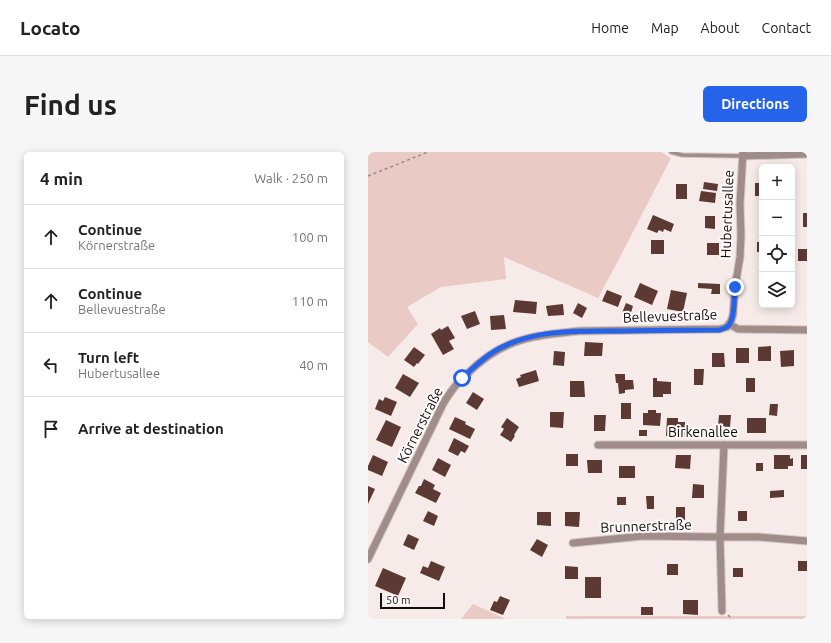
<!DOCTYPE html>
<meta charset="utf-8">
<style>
body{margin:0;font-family:Ubuntu,sans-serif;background:#f6f6f6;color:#222}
.controls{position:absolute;right:12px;top:12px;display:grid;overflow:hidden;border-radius:6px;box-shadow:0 2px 10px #0003}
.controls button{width:36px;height:36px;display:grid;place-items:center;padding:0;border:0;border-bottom:1px solid #e0e0e0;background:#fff;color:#222;font:20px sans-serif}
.scale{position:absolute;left:12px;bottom:10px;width:65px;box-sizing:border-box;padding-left:4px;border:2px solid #100c0b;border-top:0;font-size:11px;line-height:14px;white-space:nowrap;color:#100c0b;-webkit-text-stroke:3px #fffaf9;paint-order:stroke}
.stop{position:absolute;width:12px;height:12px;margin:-9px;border:3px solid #2563eb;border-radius:50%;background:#fff}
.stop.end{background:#2563eb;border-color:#fff;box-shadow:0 1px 4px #0008}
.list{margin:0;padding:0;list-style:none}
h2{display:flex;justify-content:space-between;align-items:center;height:52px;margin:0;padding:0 16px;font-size:17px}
h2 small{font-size:13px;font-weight:400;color:#767676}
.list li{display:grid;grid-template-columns:26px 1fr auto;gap:12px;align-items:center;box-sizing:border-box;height:64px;padding:0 16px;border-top:1px solid #e0e0e0}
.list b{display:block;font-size:15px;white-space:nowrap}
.list p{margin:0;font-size:13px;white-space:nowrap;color:#767676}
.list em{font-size:13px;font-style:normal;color:#767676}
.icon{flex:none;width:22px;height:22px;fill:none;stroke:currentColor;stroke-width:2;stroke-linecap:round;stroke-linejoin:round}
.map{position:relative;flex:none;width:439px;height:467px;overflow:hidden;border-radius:6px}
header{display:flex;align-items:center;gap:24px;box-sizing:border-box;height:56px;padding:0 20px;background:#fff;border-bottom:1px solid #e0e0e0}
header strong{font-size:19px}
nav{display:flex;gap:22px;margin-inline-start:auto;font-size:14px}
.intro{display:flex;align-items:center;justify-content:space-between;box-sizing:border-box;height:96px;padding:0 24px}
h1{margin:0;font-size:28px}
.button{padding:10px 18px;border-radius:6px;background:#2563eb;color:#fff;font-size:14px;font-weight:700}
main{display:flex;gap:24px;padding:0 24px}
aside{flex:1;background:#fff;border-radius:6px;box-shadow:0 2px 10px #0003}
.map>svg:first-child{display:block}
.green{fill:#e9cac4}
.building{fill:#5c3933}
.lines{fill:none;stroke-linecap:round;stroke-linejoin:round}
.lane-casing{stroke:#d1c7c5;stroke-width:5.5}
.street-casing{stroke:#d1c7c5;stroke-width:9}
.path{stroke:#938b89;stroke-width:1.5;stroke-dasharray:3 3;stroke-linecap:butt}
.lane{stroke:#a08d8a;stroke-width:3.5}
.street{stroke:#a08d8a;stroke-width:7}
.route{stroke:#2563eb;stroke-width:5}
.labels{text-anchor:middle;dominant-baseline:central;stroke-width:4;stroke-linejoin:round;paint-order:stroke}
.street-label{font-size:14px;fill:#100c0b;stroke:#fffaf9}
</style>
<header>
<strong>Locato</strong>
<nav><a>Home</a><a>Map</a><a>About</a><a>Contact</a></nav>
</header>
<div class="intro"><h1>Find us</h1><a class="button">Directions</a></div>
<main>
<aside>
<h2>4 min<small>Walk · 250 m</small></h2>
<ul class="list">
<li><svg class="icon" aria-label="ahead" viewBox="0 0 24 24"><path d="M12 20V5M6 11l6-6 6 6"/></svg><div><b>Continue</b><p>Körnerstraße</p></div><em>100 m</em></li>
<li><svg class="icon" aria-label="ahead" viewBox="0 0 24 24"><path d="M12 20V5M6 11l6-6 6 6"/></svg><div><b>Continue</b><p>Bellevuestraße</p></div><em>110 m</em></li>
<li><svg class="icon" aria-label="left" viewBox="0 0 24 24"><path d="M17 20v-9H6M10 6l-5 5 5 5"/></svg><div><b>Turn left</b><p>Hubertusallee</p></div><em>40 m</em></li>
<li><svg class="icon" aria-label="arrive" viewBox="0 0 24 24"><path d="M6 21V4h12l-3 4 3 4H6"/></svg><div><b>Arrive at destination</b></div></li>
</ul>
</aside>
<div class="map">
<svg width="439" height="467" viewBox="0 0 439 467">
<rect width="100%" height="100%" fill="#f6ebe9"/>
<g class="green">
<path d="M0,0H293L303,6L250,109L230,146L136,105L138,127L73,135L39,155L50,172L20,205L0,190Z"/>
<path d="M105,452L138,467H93Z"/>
<rect x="198" y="464" width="241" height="3"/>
</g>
<g class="building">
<path d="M336,30L350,32L349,39L335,37Z"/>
<rect x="387" y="31" width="7" height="13"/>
<rect x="308" y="32" width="11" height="15"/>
<path d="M333,39L348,41L347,51L331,49Z"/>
<rect x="435" y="61" width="4" height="14"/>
<path d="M285,63L306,72L303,80L296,77L295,80L291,78L289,81L279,77Z"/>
<path d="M337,64H347V77L337,76Z"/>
<rect x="283" y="88" width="13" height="14"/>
<rect x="389" y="90" width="5" height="10"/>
<rect x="339" y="91" width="12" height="12"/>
<rect x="430" y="97" width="9" height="12"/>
<path d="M272,131L290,139L284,153L266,145Z"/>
<path d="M330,131L352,132V142H343L344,137L330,136Z"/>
<path d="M239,138L254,144L250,155L234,149Z"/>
<path d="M303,138L319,141L315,160L299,157Z"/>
<path d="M147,148L169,150L168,162L145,160Z"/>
<path d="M210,151L219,156L214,166L205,161Z"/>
<path d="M258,151L265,154L262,164L254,161Z"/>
<path d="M195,152L196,163L180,164L178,154Z"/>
<path d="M107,159L112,172L99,177L93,164Z"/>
<path d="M136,163L138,177L123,178L122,164Z"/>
<path d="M80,174L87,186L81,189L86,197L75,203L63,182L72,176L73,178Z"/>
<path d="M217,190L235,191L234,204H216Z"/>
<path d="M403,194V209H390V195Z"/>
<path d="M46,195L57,203L50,212L49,211L46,215L36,208Z"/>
<rect x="368" y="196" width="13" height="15"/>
<path d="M426,198V214L413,215L412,199Z"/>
<path d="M186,199L197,200L196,214L185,213Z"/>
<path d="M344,201H356L357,215H344Z"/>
<path d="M326,217H336L335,233H326Z"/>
<path d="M168,218L171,229L151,235L148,227L153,225L152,223Z"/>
<path d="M35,222L51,231L42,245L27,236Z"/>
<path d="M247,222H257V228H265L266,237L257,238V241L251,242L250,231H248Z"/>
<path d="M285,226H289V229L303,230V242H295V245H285Z"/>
<rect x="378" y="226" width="9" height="14"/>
<path d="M202,229H216L217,245H202Z"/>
<path d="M105,240L116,247L109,258L98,251Z"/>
<path d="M17,245L29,250L23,264L7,257L11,247L15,249Z"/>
<rect x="253" y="251" width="10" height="16"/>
<path d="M402,252H410L409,264L401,263Z"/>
<path d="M280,258H288V261H293L292,274L275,273V261H280Z"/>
<path d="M182,260H196L195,276L182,275Z"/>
<path d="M226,263H238L237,279H226Z"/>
<path d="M351,263H363L362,275L350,274Z"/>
<path d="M87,265L98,270L97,272L107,277L102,287L81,277Z"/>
<path d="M139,266L151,275L146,283L147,284L143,290L132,283L136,277L133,275Z"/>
<path d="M299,266H310V270H317V285L298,284Z"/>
<rect x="379" y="266" width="19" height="15"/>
<path d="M18,268L33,275L24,295L8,288Z"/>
<rect x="271" y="278" width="8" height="6"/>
<path d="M86,286L101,294L97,301L93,299L90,304L80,299Z"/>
<rect x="198" y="302" width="12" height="12"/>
<path d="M5,303L20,310L14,324L0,318V314Z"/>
<path d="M308,303H323L322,317L307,316Z"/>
<path d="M406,303H422V307L425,306V314H420V317H406Z"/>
<rect x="433" y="303" width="6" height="14"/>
<path d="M70,306L83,313L77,325L64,318Z"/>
<path d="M219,308H234V321H220Z"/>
<rect x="388" y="311" width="7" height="8"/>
<rect x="251" y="314" width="16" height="12"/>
<path d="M56,327L67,333L65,337L73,341L68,351L47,341L51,334H53Z"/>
<path d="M325,332L336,333V346H324Z"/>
<path d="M0,334L7,337L0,352Z"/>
<path d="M416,338V345L402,346V339Z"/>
<path d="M278,344H286V357H279Z"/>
<rect x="249" y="345" width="9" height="8"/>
<path d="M308,355H317V368L308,367Z"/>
<path d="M60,359L70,364L66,374L55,369Z"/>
<rect x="370" y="359" width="9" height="10"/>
<path d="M169,360H183V374L169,373Z"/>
<path d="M197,360H212L211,375L197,374Z"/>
<path d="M40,382L51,387L46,398L35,393Z"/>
<path d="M169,387L180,393L174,405L162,398Z"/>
<path d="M63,409L77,415L71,429L52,421L55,414L60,416Z"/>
<rect x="430" y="409" width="9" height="10"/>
<rect x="299" y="412" width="11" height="11"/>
<path d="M197,414L210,415V427H197Z"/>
<path d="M15,416L38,426L30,444L7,434Z"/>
<rect x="365" y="416" width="10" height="9"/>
<rect x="217" y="425" width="16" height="21"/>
<path d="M132,444L142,448L135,463L122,458L126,449L129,450Z"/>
<path d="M315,448H330V463L315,462Z"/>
<rect x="273" y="455" width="12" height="8"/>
</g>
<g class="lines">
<defs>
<path id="lane" d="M303,0L314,3L374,4"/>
<g id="street">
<path d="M374,4L439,2"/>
<path d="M361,172L370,177L439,178"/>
<path d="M230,293H439"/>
<path d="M205,391L275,384L352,385H390L439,389"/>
<path d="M0,407L75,252C78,247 81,242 85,237C89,231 95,226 100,221C116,205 134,193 157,187C174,182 193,181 211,179L352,177L359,175L363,169L365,163L367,135L372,105L373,83L372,52L375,0"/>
<path d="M354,459L352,385L356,293"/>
</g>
</defs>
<use href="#lane" class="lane-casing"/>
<use href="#street" class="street-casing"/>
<g class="path">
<path d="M0,24L60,0"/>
<path d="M360,463L364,467"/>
</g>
<use href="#lane" class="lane"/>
<use href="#street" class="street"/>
</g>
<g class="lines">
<path class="route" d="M94,226C104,217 115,206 127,199C165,176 215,179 258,179C289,178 321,178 352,178C356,176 359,176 361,173C367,165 366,145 367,135"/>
</g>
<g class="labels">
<g class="street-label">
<text transform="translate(359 62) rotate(-88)">Hubertusallee</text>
<text transform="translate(302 164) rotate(-2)">Bellevuestraße</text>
<text transform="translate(52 273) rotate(-63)">Körnerstraße</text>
<text x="335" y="280">Birkenallee</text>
<text transform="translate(278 374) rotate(-2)">Brunnerstraße</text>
</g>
</g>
</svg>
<div class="controls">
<button>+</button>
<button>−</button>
<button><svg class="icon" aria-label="locate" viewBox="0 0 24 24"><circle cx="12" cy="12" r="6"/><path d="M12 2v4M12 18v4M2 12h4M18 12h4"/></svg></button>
<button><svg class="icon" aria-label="layers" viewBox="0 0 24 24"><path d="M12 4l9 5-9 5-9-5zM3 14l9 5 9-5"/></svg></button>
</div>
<div class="scale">50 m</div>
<div class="stop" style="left:94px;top:226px"></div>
<div class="stop end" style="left:367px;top:135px"></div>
</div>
</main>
